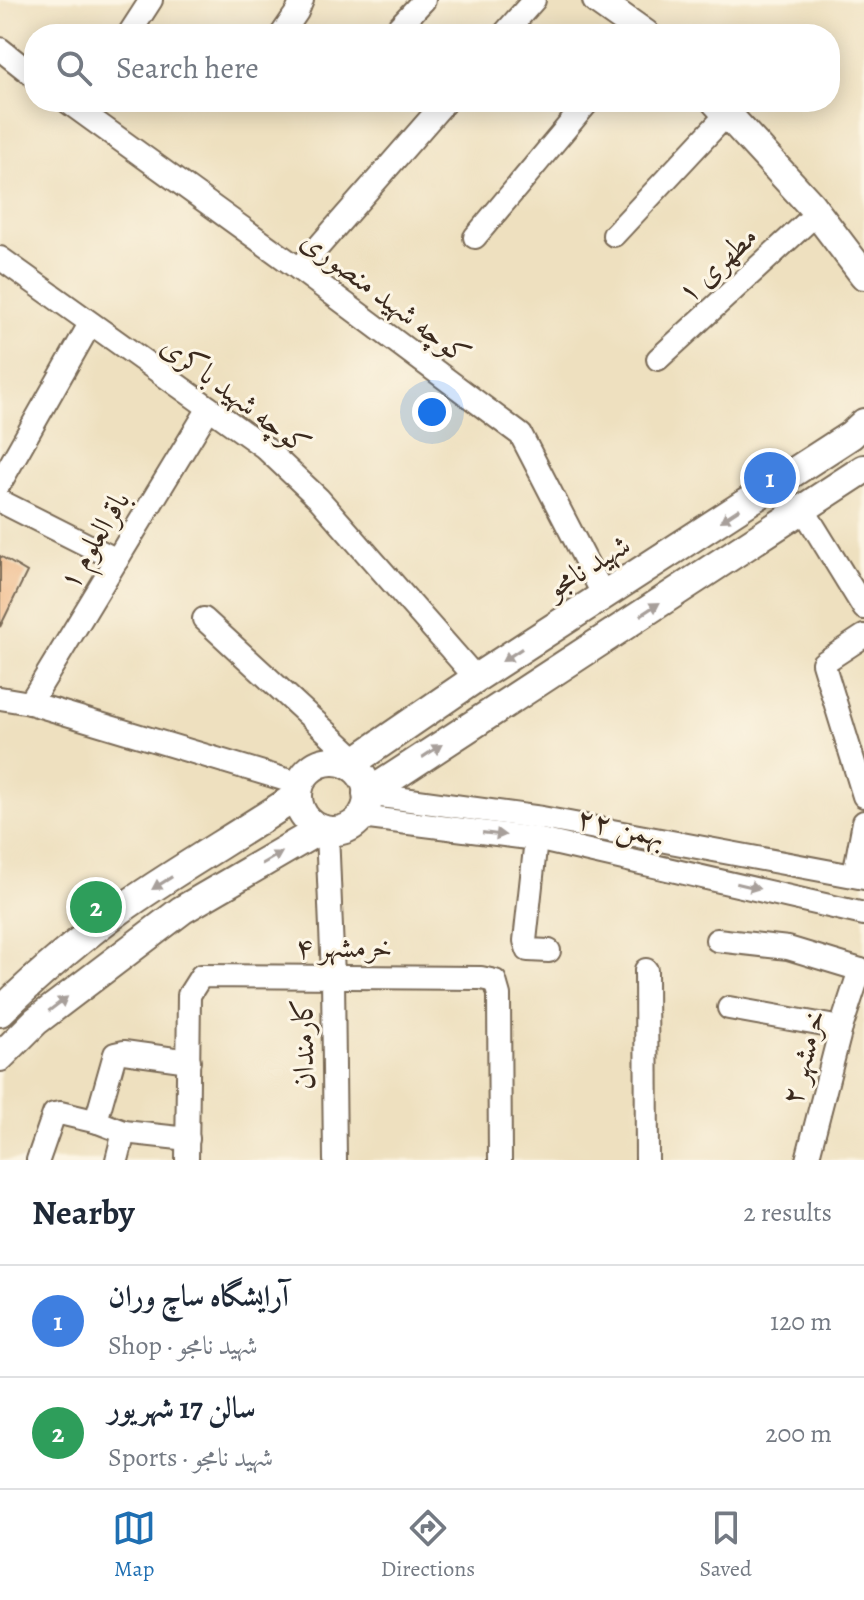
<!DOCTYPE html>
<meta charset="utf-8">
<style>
body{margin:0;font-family:Alegreya,Amiri,serif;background:#f2f2f3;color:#1f2937}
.you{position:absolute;left:432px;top:412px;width:28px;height:28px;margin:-20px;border:6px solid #fff;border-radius:50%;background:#1a73e8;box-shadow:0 0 0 12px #1a73e833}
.badge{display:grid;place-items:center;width:52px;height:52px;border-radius:50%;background:#1f6fb2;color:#fff;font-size:26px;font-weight:700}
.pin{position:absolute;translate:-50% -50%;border:4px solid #fff;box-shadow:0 2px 8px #0006}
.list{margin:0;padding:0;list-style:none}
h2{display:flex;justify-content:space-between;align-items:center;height:104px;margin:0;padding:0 32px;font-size:34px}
h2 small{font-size:26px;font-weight:400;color:#747a83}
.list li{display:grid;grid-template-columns:52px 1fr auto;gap:24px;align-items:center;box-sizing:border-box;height:112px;padding:0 32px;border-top:2px solid #e0e1e3}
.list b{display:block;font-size:30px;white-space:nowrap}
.list p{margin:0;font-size:26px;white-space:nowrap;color:#747a83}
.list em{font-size:26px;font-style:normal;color:#747a83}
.icon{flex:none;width:44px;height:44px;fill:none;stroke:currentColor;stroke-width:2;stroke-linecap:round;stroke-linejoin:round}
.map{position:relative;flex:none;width:864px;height:1160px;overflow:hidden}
.search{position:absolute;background:#fff;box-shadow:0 4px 20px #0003;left:24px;right:24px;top:24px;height:88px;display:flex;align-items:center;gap:20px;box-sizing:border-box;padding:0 28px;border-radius:32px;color:#747a83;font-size:30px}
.sheet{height:328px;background:#fff}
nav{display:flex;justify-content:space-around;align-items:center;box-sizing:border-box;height:112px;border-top:2px solid #e0e1e3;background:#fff;font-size:22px;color:#747a83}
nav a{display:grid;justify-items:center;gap:4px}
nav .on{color:#1f6fb2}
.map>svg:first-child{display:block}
.building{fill:#eeb17c}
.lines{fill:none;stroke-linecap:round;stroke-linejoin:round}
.minor-casing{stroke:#7a6a56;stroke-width:26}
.major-casing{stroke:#7a6a56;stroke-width:32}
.minor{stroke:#fff;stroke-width:22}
.major{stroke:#fff;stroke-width:28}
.oneway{fill:#a79f9a}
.labels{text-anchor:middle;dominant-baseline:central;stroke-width:6;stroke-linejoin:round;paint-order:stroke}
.street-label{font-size:30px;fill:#3b2a1e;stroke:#fcf5e5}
</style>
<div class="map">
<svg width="864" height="1160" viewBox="0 0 864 1160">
<rect width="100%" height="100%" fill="#fcf5e5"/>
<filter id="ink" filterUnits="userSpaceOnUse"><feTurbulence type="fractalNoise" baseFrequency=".0125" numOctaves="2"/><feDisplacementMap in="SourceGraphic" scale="16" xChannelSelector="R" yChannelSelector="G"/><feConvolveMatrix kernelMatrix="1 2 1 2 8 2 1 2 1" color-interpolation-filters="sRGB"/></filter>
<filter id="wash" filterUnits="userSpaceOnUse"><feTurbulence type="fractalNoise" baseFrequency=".006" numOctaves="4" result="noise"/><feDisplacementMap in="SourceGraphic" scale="32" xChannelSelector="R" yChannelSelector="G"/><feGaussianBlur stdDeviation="1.8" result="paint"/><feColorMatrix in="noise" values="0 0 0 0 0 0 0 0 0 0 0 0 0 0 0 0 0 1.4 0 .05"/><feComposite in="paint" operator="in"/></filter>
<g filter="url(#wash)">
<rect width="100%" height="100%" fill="#eee0bf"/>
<g id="blocks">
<path class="building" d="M0,556L27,572L0,627Z"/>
</g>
</g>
<g filter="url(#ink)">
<use href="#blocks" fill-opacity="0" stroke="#7a6a56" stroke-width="2"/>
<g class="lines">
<defs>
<g id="minor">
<path d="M129,34L151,0"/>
<path d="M282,34L297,12L302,0"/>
<path d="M392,34L424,0"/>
<path d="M504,34L534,0"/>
<path d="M0,49L34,76"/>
<path d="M68,102L299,269L521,435L604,596"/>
<path d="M614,235L727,114"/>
<path d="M475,237L588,102"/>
<path d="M0,258L264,447L319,499L476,678"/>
<path d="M299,269L445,102"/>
<path d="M658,359L817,213"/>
<path d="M0,483L90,324"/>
<path d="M0,501L117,560"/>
<path d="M803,509L864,608"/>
<path d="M204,619L357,760"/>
<path d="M864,636L823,663L864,796"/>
<path d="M0,698L30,703L300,784"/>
<path d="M30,703L209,408"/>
<path d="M367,794L542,818L864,878"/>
<path d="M361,817L536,839L864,914"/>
<path d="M327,832L333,976L335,1160"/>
<path d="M536,839L525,941L528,950L549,951"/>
<path d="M854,875L864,822"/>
<path d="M717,940L788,948L864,971"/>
<path d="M646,970L647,1160"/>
<path d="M729,1008L841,1028"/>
<path d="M188,1139L124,1132L98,1122V1114L115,1054L124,1052L189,1061"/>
<path d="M38,1160L54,1114L60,1113L98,1122"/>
<path d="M117,1160L124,1132"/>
<path d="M187,1160L189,995L201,976L481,978L495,981L499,995L500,1160"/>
<path d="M807,1160L841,1028L860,970"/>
</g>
<g id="major">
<path d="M597,0L645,34"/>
<path d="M716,102L810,204L864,275"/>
<circle cx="333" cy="796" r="35"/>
<path d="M349,765L476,678L851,435L864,423"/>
<path d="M367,794L864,469"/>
<path d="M0,1012C39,974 82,937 127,905C183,866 242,833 298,795"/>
<path d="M0,1057L36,1021L182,910L321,829"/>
</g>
</defs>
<use href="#minor" class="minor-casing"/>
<use href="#major" class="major-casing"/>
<use href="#minor" class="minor"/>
<use href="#major" class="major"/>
</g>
<defs><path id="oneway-solid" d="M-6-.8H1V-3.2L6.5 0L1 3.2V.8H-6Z" transform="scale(2)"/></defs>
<g class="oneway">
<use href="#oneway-solid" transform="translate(730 515) rotate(147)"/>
<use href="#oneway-solid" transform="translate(650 609) rotate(-33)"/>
<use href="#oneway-solid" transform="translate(512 655) rotate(147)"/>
<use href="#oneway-solid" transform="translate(432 751) rotate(-33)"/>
<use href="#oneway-solid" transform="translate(494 834) rotate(7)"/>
<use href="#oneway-solid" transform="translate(272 858) rotate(-30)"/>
<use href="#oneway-solid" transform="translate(162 883) rotate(148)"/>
<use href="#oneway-solid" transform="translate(748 886) rotate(13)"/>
<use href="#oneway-solid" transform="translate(58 1004) rotate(-37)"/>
</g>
</g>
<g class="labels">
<g class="street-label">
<text transform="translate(717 264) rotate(-43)">مطهری ۱</text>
<text transform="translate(386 297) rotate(37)">کوچه شهید منصوری</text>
<text transform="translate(236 395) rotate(37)">کوچه شهید باکری</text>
<text transform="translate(94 540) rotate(-59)">باقرالعلوم ۱</text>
<text transform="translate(588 566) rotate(-32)">شهید نامجو</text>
<text transform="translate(621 827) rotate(13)">۲۲ بهمن</text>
<text x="344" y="947">خرمشهر ۴</text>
<text transform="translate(303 1044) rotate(-91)">کارمندان</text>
<text transform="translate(803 1057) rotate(-75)">خرمشهر ۲</text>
</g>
</g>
</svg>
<div class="you"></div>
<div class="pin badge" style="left:770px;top:478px;background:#3f7fe0">1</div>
<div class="pin badge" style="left:96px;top:907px;background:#2e9e5b">2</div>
<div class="search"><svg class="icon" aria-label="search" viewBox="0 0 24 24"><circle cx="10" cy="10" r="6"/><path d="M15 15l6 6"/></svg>Search here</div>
</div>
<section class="sheet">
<h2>Nearby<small>2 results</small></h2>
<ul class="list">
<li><span class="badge" style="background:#3f7fe0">1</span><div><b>آرایشگاه ساچ وران</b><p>Shop · شهید نامجو</p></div><em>120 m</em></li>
<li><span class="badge" style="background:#2e9e5b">2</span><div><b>سالن 17 شهریور</b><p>Sports · شهید نامجو</p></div><em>200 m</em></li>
</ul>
</section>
<nav>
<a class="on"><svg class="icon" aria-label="map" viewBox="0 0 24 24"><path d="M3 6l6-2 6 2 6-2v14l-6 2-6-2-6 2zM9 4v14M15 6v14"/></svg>Map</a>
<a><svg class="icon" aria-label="directions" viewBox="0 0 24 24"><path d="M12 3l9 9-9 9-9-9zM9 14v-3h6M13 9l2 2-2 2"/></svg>Directions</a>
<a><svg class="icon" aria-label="saved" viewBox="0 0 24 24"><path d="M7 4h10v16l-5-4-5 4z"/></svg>Saved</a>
</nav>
